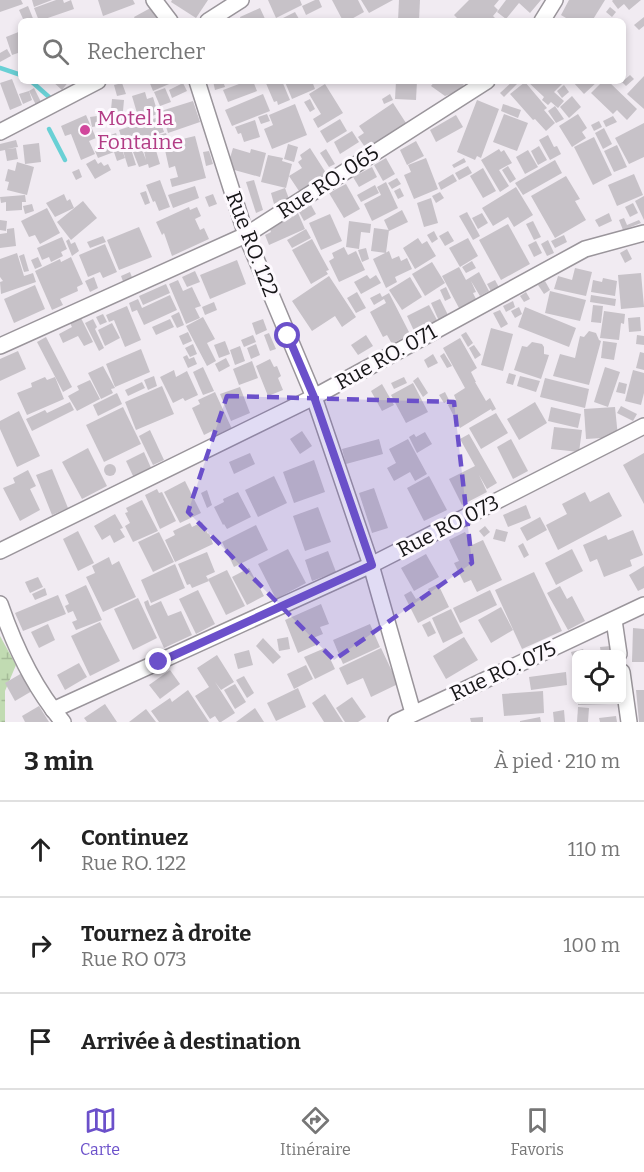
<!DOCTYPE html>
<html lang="fr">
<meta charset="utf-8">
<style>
body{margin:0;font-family:Bitter,serif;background:#f2f2f2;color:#222}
.controls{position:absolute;right:18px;bottom:18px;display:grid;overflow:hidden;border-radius:9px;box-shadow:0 3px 9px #0003}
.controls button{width:54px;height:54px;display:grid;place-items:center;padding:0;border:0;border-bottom:2px solid #e0e0e0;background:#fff;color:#222;font:30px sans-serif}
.stop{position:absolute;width:18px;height:18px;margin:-14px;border:4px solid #6b50ca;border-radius:50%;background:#fff}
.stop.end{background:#6b50ca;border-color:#fff;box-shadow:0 2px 6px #0008}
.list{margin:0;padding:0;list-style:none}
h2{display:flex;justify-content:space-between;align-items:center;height:78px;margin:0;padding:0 24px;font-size:26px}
h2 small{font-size:20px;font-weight:400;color:#767676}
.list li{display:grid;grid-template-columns:39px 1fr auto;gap:18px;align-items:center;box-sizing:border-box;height:96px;padding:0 24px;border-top:2px solid #e0e0e0}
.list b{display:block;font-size:22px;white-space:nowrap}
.list p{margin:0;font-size:20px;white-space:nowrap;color:#767676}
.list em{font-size:20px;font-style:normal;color:#767676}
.icon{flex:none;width:33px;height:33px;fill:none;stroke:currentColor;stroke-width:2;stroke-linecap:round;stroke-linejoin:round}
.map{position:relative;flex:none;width:644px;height:722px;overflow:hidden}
.search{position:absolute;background:#fff;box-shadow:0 3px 9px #0003;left:18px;right:18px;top:18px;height:66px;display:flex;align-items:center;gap:15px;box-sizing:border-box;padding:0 21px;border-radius:9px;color:#767676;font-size:22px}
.sheet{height:366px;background:#fff}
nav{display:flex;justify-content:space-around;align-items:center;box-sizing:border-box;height:84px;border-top:2px solid #e0e0e0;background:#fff;font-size:16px;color:#767676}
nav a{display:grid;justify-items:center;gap:3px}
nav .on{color:#6b50ca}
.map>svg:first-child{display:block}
.wetland{fill:url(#wetland-marsh)}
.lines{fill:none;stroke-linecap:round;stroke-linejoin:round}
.stream{stroke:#69d0d5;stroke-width:4.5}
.building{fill:#c7c2c8}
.minor-casing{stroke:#9a959b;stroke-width:18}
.minor{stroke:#fff;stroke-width:15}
.route{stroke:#6b50ca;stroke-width:8}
.marked{fill:#6b50ca;fill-opacity:0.2;stroke:#6b50ca;stroke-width:4.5;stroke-dasharray:12 8;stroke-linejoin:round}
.hotel-dot{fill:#d1479c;stroke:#fdf9fe;stroke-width:2}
.labels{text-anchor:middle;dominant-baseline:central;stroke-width:6;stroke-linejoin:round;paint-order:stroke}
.hotel-label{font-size:21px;fill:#b23c85;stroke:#fdf9fe;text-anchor:start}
.street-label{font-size:21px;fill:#161517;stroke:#fdf9fe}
</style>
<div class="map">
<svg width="644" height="722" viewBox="0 0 644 722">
<defs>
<pattern id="wetland-marsh" width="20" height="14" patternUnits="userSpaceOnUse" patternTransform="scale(1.5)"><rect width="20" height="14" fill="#c1dbb2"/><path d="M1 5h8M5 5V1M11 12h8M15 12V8" fill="none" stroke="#a5bb98"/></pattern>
</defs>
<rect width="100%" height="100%" fill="#f1ebf2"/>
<path class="wetland" d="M0,636L16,665L5,691V722H0Z"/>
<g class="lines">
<g class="stream">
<path d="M0,68L21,75"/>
<path d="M31,81L49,97"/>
<path d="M49,129L65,160"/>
</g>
</g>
<g class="building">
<path d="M0,0H21L23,4L0,12Z"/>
<path d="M32,0H52L34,7Z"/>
<path d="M56,0H63L64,3L71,0L74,9L39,21L34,8Z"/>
<path d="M98,0H133L135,4L103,16Z"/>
<path d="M172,0H208L196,18L171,2Z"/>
<path d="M268,0H300L302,5L276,18Z"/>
<path d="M315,0H319L322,7L306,15L302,6Z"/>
<path d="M332,0H358L364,12L348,21H343Z"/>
<path d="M361,0H393L369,13Z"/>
<path d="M399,0H420L419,21H398Z"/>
<path d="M469,0H499L494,6L498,10L493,16L498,21H460L454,15Z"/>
<path d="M506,0H541L530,13L519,3L506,19L497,12Z"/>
<path d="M569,0H605L592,21H571L561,15Z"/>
<path d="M613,0H641L629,10L624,4L618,9L612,1Z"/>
<path d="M156,5L164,21H136L134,17Z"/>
<path d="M28,6L34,21H24L19,10Z"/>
<path d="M610,7L616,12L612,17L606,12Z"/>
<path d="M260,8L266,21H241L240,17Z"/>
<path d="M295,12L299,19L294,21H277Z"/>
<path d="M644,17V26L639,30L634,25Z"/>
<path d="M21,31V52L12,55L6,37Z"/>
<path d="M7,49L11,56L0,62V53Z"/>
<path d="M630,75L634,79L626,86L622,82Z"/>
<path d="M644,76V109L627,94Z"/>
<path d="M12,79L22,105L10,110L0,83Z"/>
<path d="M52,81H69L62,90Z"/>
<path d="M149,81H176L153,91Z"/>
<path d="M213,81H223L225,87L215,90Z"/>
<path d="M247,81H253L257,91L228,102L223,90Z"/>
<path d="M265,81H282L290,100L278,105L277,101L274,102Z"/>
<path d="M286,81H312L315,89L292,99L285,82Z"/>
<path d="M396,81H417L416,100L395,99Z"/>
<path d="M435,81H466L459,91L445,96L431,86Z"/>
<path d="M513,81L517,84L504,97L500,93Z"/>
<path d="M527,81H565L554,92L564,101L558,108L551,102L548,105L542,100L544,97Z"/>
<path d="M572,81H598L584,94Z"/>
<path d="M603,81H608L637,109L627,120L617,110L613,114L591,93Z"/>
<path d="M525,82L547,108L544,110L555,123L546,131L535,119L533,120L510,94Z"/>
<path d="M122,83L126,94L117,96L114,85Z"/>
<path d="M183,83L187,91L172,98L169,90Z"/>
<path d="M325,84L343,113L318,128L313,119L321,114L309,94Z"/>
<path d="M564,85L569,92L562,98L557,91Z"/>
<path d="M34,88L41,102L36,105L29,91Z"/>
<path d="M165,88L171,102L160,106L154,92Z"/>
<path d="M29,91L32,100L23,104L19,94Z"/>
<path d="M145,92L147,99L153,97L158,114L139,120L132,96Z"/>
<path d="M263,94L270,111L232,126L225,110Z"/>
<path d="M390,94L393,100L384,104L382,99Z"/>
<path d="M572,96L581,107L569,118L560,107Z"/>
<path d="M112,99L124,100L122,122L110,121Z"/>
<path d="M310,99L315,109L310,112L304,102Z"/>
<path d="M477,100L499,109L481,158L477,156L475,160L457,152Z"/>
<path d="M193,101L200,122L168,133L161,111Z"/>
<path d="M393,103L406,123L367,150L358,137L364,133L359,126Z"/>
<path d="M295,104L307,135L272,149L264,129L273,125L269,115Z"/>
<path d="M503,104L521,110L518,118L501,111Z"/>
<path d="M555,106L564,119L556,123L548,111Z"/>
<path d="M134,111L137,119L126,122L124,114Z"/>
<path d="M105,114L107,124L99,125L98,115Z"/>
<path d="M267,114L270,121L261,124L258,117Z"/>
<path d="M504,114L528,123L517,151L493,142Z"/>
<path d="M578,114L587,128L582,132L586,138L572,147L559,126Z"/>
<path d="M86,115L96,138L89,141L95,154L81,160L71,134L65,136L61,126Z"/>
<path d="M456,115L463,127L436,142L430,130Z"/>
<path d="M97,116L98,126L92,127L90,117Z"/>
<path d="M613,116L617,122L606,127L603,121Z"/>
<path d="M159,117L164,132L124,145L119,130Z"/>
<path d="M340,119L347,131L327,143L320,131Z"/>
<path d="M255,120L260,137L244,142L241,133L238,134L235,127Z"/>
<path d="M599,121L602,127L594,131L591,125Z"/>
<path d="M644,123V157L629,164L615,138Z"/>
<path d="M604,128L612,144L603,149L595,133Z"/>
<path d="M352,131L359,142L340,154L334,142Z"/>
<path d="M116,133L125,158L117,161L114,152L98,158L95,151L100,149L97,140Z"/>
<path d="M166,133L169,142L159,145L156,136Z"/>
<path d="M548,135L554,147L557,146L561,154L550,160L539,140Z"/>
<path d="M195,136L206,178L172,187L170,179L178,177L175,166L169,168L165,150L172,149L170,142Z"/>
<path d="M594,137L612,175L593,185L574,147Z"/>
<path d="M16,140L18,147L7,149L16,148L18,159L7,161L5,150L0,151V144Z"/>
<path d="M416,141L424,156L407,165L400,150Z"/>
<path d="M39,143L41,162L25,164L23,145Z"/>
<path d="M288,144L298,147L294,162L284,159Z"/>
<path d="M617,145L627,167L614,172L604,151Z"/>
<path d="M539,146L547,160L538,165L531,151Z"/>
<path d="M155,147L160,164L149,168L148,164L139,167L133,152L142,149L146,160L144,151Z"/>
<path d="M233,148L250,153L251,149L266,153L260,177L227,168Z"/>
<path d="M310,148L328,176L301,194L289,176L302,168L298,162L302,159L300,155Z"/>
<path d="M131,149L136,165L128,167L123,151Z"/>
<path d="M326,149L335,164L329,167L320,153Z"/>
<path d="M499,149L501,152L504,150L512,163L499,170L509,186L500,192L481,160Z"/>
<path d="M528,150L538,167L525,174L516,157Z"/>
<path d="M209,151L213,164L206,166L203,152Z"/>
<path d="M268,155L283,158L282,161L292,164L286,188L261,182Z"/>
<path d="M386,158L395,174L383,181L374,165Z"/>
<path d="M426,158L438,189L414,199L404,175L411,172L408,165Z"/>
<path d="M464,158L466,162L454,168L452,165Z"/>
<path d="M95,159L98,164L101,162L104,166L108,164L111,170L95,179L86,164Z"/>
<path d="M555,160L562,173L523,195L515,183Z"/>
<path d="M17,162L34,167L27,195L7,190L9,182L5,181L8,169L15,171Z"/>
<path d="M468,166L472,173L459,180L455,173Z"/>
<path d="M508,166L516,179L510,183L502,170Z"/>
<path d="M372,167L377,177L359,187L353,177Z"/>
<path d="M483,168L496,191L483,198L470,176Z"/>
<path d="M79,169L82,177L76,180L72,172Z"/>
<path d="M453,174L457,181L441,190L438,183Z"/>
<path d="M634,174L643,195L617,206L608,185Z"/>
<path d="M566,176L580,199L575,201L586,220L555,238L531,196Z"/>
<path d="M397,178L401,184L392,189L388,183Z"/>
<path d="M160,180L170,207L159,211L155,201L153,202L146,185Z"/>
<path d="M254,180L263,210L256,213L246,182Z"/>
<path d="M386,182L398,208L372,221L364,204L381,195L377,187Z"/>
<path d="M346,184L360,209L344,218L329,193Z"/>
<path d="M375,185L379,193L361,202L357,195Z"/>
<path d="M195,186L199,198L173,208L168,195Z"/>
<path d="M516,187L533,215L514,227L508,217L493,226L482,208Z"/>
<path d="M285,188L289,199L274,204L271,193Z"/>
<path d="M400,188L404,196L398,199L394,191Z"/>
<path d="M146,191L150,203L145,205L140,193Z"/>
<path d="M440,192L444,198L436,203L432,196Z"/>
<path d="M64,194L67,201L70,199L74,208L55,217L46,203Z"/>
<path d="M213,194L217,204L209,207L205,197Z"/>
<path d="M25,195L26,202H22V210L6,211V202L1,203L0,197Z"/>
<path d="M644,196V220L635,201Z"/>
<path d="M431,198L438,223L424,227L417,203Z"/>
<path d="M83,201L97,218L71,240L57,222Z"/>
<path d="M633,203L638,213L630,217L625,207Z"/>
<path d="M32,204L34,211L25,214L23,206Z"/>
<path d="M311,205L316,214L304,221L299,212Z"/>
<path d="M189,207L190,210L197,207L201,216L195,219L200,230L204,228L209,239L172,256L164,233L162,235L156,222Z"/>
<path d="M47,208L60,233L40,244L35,235L29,237L21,221Z"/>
<path d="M402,210L408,222L389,231L384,220Z"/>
<path d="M467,212L480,236L473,240L459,216Z"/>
<path d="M298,213L305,229L269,245L265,235L271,232L269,227Z"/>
<path d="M482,213L488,223L478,229L472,218Z"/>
<path d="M609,213L612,221L599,227L595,220Z"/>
<path d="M330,214L342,241L321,250L309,223Z"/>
<path d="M624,218L627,225L639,220L641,223L623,230L619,220Z"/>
<path d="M0,220L7,221L6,231L0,230Z"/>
<path d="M349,221L371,224L370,233L361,232L359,249L346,247Z"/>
<path d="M533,221L541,237L534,240L526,224Z"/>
<path d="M508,224L530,264L501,280L479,240Z"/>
<path d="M139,227L152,257L119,270L107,240Z"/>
<path d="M14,228L16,246L0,248V234L7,233V229Z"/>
<path d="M374,228L389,230L386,253L371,251Z"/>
<path d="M306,229L311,238L292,248L287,240Z"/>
<path d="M434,231L438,239L432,243L427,235Z"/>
<path d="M448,231L454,241L445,246L439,236Z"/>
<path d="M564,235L567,242L555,248L551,241Z"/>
<path d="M103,236L106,242L90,248L87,242Z"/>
<path d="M62,237L67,249L61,252L63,256L51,262L49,257L42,260L37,248Z"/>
<path d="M418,238L422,244L427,241L436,256L415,269L403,248Z"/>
<path d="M468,238L478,256L460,267L449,248Z"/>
<path d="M69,239L71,244L75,242L79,251L72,256L66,241Z"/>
<path d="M312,239L329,270L326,271L328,274L311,284L292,250Z"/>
<path d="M548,240L554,253L547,256L541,244Z"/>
<path d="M536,241L542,253L534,257L528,245Z"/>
<path d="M105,244L117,272L103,278L100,272L88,277L79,255Z"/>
<path d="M344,247L348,255L356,251L365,270L339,282L329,261L334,258L332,253Z"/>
<path d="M366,248L369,259L362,262L358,250Z"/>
<path d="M627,249L632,259L625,263L620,253Z"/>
<path d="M389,251L392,259L399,256L401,261L407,258L412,269L395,277L397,282L386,288L373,259Z"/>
<path d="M17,253L24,276L33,273L36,282L1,294L0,282L3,281L0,277V259Z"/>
<path d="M24,254L29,271L24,272L19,256Z"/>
<path d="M38,257L42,266L35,269L31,260Z"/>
<path d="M71,257L83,284L77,287L78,291L60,299L63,305L52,310L35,271L60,259L61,262Z"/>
<path d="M237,260L246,284L210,299L200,275Z"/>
<path d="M472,261L476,268L466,273L462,267Z"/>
<path d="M432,262L445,283L425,296L412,274Z"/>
<path d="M459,267L466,280L479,272L489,291L480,296L471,281L476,292L473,293L476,299L459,308L442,276Z"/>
<path d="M575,268L592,272L586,296L554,289L558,276L572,280Z"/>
<path d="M195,271L200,282L187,287L182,277Z"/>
<path d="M130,272L133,280L124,284L121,276Z"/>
<path d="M641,273L644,307L621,309L618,275Z"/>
<path d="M367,275L370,279L376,275L381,283L361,294L354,282Z"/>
<path d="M329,276L356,317L342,327L335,316L312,331L292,301Z"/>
<path d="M94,277L98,288L90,292L85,281Z"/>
<path d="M410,277L422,297L402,310L389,290Z"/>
<path d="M603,278L617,281L615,296L591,292L593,280L602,282Z"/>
<path d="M178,280L183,291L192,287L201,306L195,308L200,318L186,324L169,284Z"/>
<path d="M495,280L501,291L493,295L487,284Z"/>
<path d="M545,281L550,290L544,294L538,285Z"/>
<path d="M166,284L170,293L143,305L139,296Z"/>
<path d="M35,285L45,309L14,323L4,299Z"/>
<path d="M446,287L451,298L445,301L440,290Z"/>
<path d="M550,291L586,300L580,321L545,313Z"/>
<path d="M357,292L366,308L356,313L347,298Z"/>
<path d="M526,292L530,299L524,302L520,296Z"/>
<path d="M380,293L382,297L389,293L410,334L392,344L387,335L383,337L370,312L386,303L384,299L374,305L370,298Z"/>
<path d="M170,295L177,310L144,325L137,310L132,312L129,303L138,299L142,308Z"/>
<path d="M591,295L616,299L615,306L590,302Z"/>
<path d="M440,299L449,317L439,321L431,303Z"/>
<path d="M513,301L515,307L506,312L503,306Z"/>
<path d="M214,302L217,310L205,315L202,307Z"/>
<path d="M429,305L438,322L415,333L407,316Z"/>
<path d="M593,305L603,306L601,323L591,322Z"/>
<path d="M127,306L141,340L125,347L114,320L109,322L106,315Z"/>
<path d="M519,307L522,314L515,318L511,311Z"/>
<path d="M525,307L576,328L569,347L518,327Z"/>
<path d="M500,310L508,324L501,328L493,313Z"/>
<path d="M604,311L625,314L624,324L621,323L619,340L600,338Z"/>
<path d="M179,312L184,325L177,328L171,316Z"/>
<path d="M103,314L107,322L100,325L96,317Z"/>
<path d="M80,316L93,342L84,346L78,336L63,343L59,334L72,327L69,321Z"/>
<path d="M203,317L215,339L207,343L216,361L207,366L186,326Z"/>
<path d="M640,317L641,331L629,332L628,318Z"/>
<path d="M93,319L97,327L95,329L104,348L99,351L85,323Z"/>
<path d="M170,319L174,327L156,335L152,327Z"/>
<path d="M263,319L267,330L256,335L252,323Z"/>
<path d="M112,323L120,338L105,346L98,330Z"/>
<path d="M491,328L513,334L503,371L481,365Z"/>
<path d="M589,331L596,333L599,340L601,341L589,385L553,376L560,354L575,358L580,336L584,337Z"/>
<path d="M188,332L192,341L183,345L179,336Z"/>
<path d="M466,332L473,343L468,347L461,335Z"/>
<path d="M269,333L276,349L270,351L264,335Z"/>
<path d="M253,335L256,342L244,347L241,340Z"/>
<path d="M366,335L373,346L358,355L351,345Z"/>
<path d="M637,335L644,336V345L636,344Z"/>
<path d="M46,337L72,387L63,392L37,342Z"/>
<path d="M460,338L477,368L471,372L476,382H475L486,401L490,398L496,409L492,411L491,409L460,428L448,405L456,400L454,395L465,388L443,348Z"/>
<path d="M225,341L230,354L219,358L214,345Z"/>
<path d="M603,341L617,343L614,360L601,358Z"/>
<path d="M532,342L542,344L544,347V354L549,355L541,379L514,370L522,346L527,347Z"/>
<path d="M193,344L197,354L190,357L185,348Z"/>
<path d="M256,344L260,355L251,359L247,348Z"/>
<path d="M474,345L481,355L475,359L469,348Z"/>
<path d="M240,346L245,361L235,365L230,350Z"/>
<path d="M141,349L150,372L115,387L106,364Z"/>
<path d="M18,351L26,369L0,381V359Z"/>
<path d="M640,352L644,353V370L636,368Z"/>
<path d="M444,353L452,366L447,368L440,356Z"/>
<path d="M433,354L438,363L428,368L424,360Z"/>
<path d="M187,355L189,359L194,357L197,364L188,368L183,357Z"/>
<path d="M226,358L230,366L219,372L215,364Z"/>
<path d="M270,359L274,367L277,366L281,376L278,378L283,390L268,396L256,366Z"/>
<path d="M252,361L258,378L239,385L233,369Z"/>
<path d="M103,366L115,388L111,389L113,393L101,399L88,373Z"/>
<path d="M203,367L214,391L203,395L193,372Z"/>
<path d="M605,367L620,372L608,407L594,402Z"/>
<path d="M174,370L176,377L187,371L198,395L185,401L183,398L173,403L160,377Z"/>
<path d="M633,370L644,373V393L641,405L625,401Z"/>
<path d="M509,373L516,375L513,385L506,383Z"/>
<path d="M154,376L157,386L148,390L144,380Z"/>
<path d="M520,376L540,381L536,392L517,386Z"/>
<path d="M45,377L47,380L55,377L64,399L27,415L17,393L32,387L31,383Z"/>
<path d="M404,377L407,383L394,389L391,383Z"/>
<path d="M418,377L428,393L423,397L413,381Z"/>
<path d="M545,378L589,389L585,408L540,397Z"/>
<path d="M90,380L100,399L77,411L68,396L79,390L77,386Z"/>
<path d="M142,382L145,388L128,396L125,390Z"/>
<path d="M619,382L627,384L625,394L616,392Z"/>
<path d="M413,383L428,412L406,423L391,395Z"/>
<path d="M382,384L394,405L382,411L371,391Z"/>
<path d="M162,386L174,414L136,430L125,402Z"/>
<path d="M240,387L250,413L231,421L220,394Z"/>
<path d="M215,392L232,429L214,437L212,431L204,435L192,408L200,404L198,400Z"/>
<path d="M445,392L449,400L444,403L439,395Z"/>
<path d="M117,393L122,404L98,416L93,405Z"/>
<path d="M70,402L74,410L32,431L26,419L45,410L47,413Z"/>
<path d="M535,402L547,423L519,440L507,419Z"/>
<path d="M621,406L637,414L633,421L617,413Z"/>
<path d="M123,407L141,444L104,462L86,425Z"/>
<path d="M551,407L581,414L578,428L548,421Z"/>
<path d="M615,407L618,437L586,439L584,409Z"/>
<path d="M19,411L40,456L17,467L0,429V421Z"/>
<path d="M496,413L508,433L481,449L469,428Z"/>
<path d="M554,427L582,430L579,452L551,449Z"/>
<path d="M150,430L164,460L153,465L139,436Z"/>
<path d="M302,431L312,446L300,454L290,439Z"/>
<path d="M425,432L432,444L417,453L409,437L414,434L416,437Z"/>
<path d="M469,434L497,483L487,489L479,475L487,492L462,505L449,479L475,466L460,439Z"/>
<path d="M379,439L383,454L346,464L342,449Z"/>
<path d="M408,439L427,474L415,481L410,472L394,481L387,468L396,463L389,449Z"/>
<path d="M511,439L528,471L513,479L497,447Z"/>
<path d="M88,448L107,486L82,499L62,462Z"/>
<path d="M144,452L152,470L134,478L126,461Z"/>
<path d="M250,453L255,464L234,474L229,462Z"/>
<path d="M644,453V504L623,465Z"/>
<path d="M314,460L325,492L294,503L283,472Z"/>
<circle cx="110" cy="470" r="6"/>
<path d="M52,469L68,508L52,515L36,475Z"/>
<path d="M28,470L36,486L30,489L40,510L20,521L3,488L15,483L13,478Z"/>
<path d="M274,476L287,503L258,517L245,490Z"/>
<path d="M429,476L447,510L424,521L407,488Z"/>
<path d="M185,481L201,513L180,523L164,492Z"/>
<path d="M374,488L388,528L372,533L359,493Z"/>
<path d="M157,489L159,493L162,492L176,521L160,529L145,495Z"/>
<path d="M207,490L212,505L207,508L201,493Z"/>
<path d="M238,492L251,517L227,529L224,524L223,525L214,507L224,502L223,499Z"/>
<path d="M585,492L590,502L609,492L622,516L558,550L546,525L567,514L562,504Z"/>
<path d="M142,500L158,531L133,542L125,526L130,523L125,513L128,512L126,508Z"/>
<path d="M526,505L531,518L508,527L503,515Z"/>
<path d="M318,507L331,542L305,551L293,516Z"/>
<path d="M115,514L123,528L120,529L125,537L114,543L110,535L102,540L94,526Z"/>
<path d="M540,517L547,530L527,541L520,528Z"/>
<path d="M202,522L208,534L209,533L213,544L175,562L165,540L175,535L173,531L190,523L192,527Z"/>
<path d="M256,525L268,550L234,567L222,542Z"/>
<path d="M485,526L490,532L484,537L479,531Z"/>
<path d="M496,529L508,532L505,542L493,539Z"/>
<path d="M633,530L643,555L630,560L632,566L604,577L597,559L590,562L583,545L606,535L608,540Z"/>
<path d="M78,531L94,563L78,571L63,539Z"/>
<path d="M159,532L174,562L153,572L138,542Z"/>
<path d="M465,532L472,545L483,540L502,580L477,592L471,580L464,583L454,563L459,561L449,540Z"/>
<path d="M523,543L529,555L524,558L518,546Z"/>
<path d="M288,549L306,583L276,599L258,564Z"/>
<path d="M572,549L583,571L556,585L545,563Z"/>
<path d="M328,551L336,572L312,581L305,560Z"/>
<path d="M207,552L215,572L206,576L209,581L192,588L190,584L187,585L178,564Z"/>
<path d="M426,554L439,577L414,591L401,568Z"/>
<path d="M109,557L112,565L119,561L136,597L103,612L86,577L95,573L92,566Z"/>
<path d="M175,564L185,588L151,603L141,580Z"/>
<path d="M644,566V588L638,591L629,575Z"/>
<path d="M249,568L264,596L247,605L232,577Z"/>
<path d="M227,570L245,606L226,615L208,579Z"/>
<path d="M534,572L562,631L522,649L495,590Z"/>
<path d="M38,577L43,587L30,593L25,582Z"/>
<path d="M438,584L449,607L418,623L404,595L411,591L416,599L430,592L428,589Z"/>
<path d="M86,585L102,620L76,630L72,622L77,620L73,611L68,613L65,606L69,604L65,595Z"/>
<path d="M560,586L567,599L572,596L585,621L568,630L547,593Z"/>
<path d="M45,588L47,595L35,600L32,594Z"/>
<path d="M198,590L215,624L196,634L179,599Z"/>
<path d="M490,590L497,605L460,623L453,608Z"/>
<path d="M58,595L66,614L23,631L15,613Z"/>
<path d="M138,598L157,638L133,650L114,609Z"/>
<path d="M148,600L150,606L161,601L168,616L181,611L192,635L164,648L146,608L144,602Z"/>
<path d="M321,604L329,624L320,627L323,634L313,638L316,645L298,653L285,620Z"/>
<path d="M501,607L513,630L491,643L478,620Z"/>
<path d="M451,609L463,633L443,643L432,618Z"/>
<path d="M430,621L436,633L428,637L422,625Z"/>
<path d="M100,622L120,661L90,676L71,636Z"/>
<path d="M48,624L55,640L39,648L31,632Z"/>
<path d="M370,624L380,647L343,664L333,640Z"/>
<path d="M633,628L644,629V662H632Z"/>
<path d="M288,637L290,649L279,651L277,639Z"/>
<path d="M464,637L478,660L446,679L433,656Z"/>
<path d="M263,638L281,657L273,664L256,646Z"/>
<path d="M611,646L613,654H601L600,647Z"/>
<path d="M325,648L335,669L315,679L304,657Z"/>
<path d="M381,648L398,684L371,697L363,678L347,685L339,668Z"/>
<path d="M583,649L585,654H576V669L571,652Z"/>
<path d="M249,650L253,665L238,669L234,654Z"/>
<path d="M217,655L234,682L221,690L215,682L235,713L221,722H219L215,716L210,719L195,696L209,687L197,668Z"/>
<path d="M79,663L87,677L65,690L57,675Z"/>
<path d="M306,665L313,679L294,689L287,674Z"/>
<path d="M170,670L180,684L160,699L149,685Z"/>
<path d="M566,672L567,685L531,690L529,677Z"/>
<path d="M22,673L32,691L15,701L5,683Z"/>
<path d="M244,676L254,693L247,698L236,680Z"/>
<path d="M235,684L246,702L235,709L224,690Z"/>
<path d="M298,688L306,707L276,721L267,703Z"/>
<path d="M188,690L209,722H159L151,711L170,698L172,702Z"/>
<path d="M636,690H644V722H639Z"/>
<path d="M543,691L544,713L504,716L502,694Z"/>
<path d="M325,694L343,722H324L312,703Z"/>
<path d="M352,697L366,717L358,722H345L336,708Z"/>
<path d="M578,700H609V704L578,705Z"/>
<path d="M105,704L117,722H87L84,718Z"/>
<path d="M39,706L49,722H25L22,716Z"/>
<path d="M578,707L589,708L588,722H577Z"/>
<path d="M255,708L264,722H236Z"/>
<path d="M146,709L156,722H129Z"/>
<path d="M564,710L565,722H554L553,712Z"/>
<path d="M616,716L617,722H600L599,718Z"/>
<path d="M483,717V722H471L470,718Z"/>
<path d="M540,717L541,722H520V721Z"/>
</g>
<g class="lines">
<defs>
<g id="minor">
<path d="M154,0L170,21"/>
<path d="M208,21L241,0"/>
<path d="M542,21L555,0"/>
<path d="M197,81L246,235L314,397L371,565L413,713"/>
<path d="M0,132L98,81"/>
<path d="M0,346L246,235L487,81"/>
<path d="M0,551L314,397L585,249L644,233"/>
<path d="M0,604C14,645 34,688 63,722"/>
<path d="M614,620L619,654"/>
<path d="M622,672L629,722"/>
<path d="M53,710L371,565L644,426"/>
<path d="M396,722L644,605"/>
</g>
</defs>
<use href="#minor" class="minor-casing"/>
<use href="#minor" class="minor"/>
</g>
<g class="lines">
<path class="route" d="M159,662L372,565L314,397L288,336"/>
</g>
<path class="marked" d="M227,396L454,402L472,563L334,660L188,512Z"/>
<circle class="hotel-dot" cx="85" cy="130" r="6"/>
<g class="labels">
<g class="hotel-label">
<text x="97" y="118">Motel la<tspan x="97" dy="24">Fontaine</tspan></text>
</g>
<g class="street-label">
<text transform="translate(328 182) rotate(-33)">Rue RO. 065</text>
<text transform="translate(252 244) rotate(69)">Rue RO. 122</text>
<text transform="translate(386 357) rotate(-29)">Rue RO. 071</text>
<text transform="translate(448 526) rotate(-27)">Rue RO 073</text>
<text transform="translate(503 671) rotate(-25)">Rue RO. 075</text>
</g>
</g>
</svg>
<div class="controls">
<button><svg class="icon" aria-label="locate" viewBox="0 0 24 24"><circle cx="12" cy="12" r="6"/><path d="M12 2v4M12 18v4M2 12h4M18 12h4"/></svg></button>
</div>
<div class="stop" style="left:288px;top:336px"></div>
<div class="stop end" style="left:159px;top:662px"></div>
<div class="search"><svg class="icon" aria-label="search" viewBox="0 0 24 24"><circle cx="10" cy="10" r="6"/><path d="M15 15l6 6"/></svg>Rechercher</div>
</div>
<section class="sheet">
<h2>3 min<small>À pied · 210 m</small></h2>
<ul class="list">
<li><svg class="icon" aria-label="ahead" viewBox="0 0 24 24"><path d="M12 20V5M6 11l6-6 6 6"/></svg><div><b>Continuez</b><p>Rue RO. 122</p></div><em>110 m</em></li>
<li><svg class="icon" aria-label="right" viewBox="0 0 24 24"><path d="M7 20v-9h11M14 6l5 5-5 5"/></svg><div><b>Tournez à droite</b><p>Rue RO 073</p></div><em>100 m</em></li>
<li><svg class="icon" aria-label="arrive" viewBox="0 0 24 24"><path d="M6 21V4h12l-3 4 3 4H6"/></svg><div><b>Arrivée à destination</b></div></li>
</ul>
</section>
<nav>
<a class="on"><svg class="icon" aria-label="map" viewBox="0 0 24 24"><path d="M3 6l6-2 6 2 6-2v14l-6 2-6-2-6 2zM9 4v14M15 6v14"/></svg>Carte</a>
<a><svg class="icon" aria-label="directions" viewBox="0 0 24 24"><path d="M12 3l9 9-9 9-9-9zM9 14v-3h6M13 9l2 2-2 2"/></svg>Itinéraire</a>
<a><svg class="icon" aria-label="saved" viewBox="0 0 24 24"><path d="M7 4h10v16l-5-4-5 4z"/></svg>Favoris</a>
</nav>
